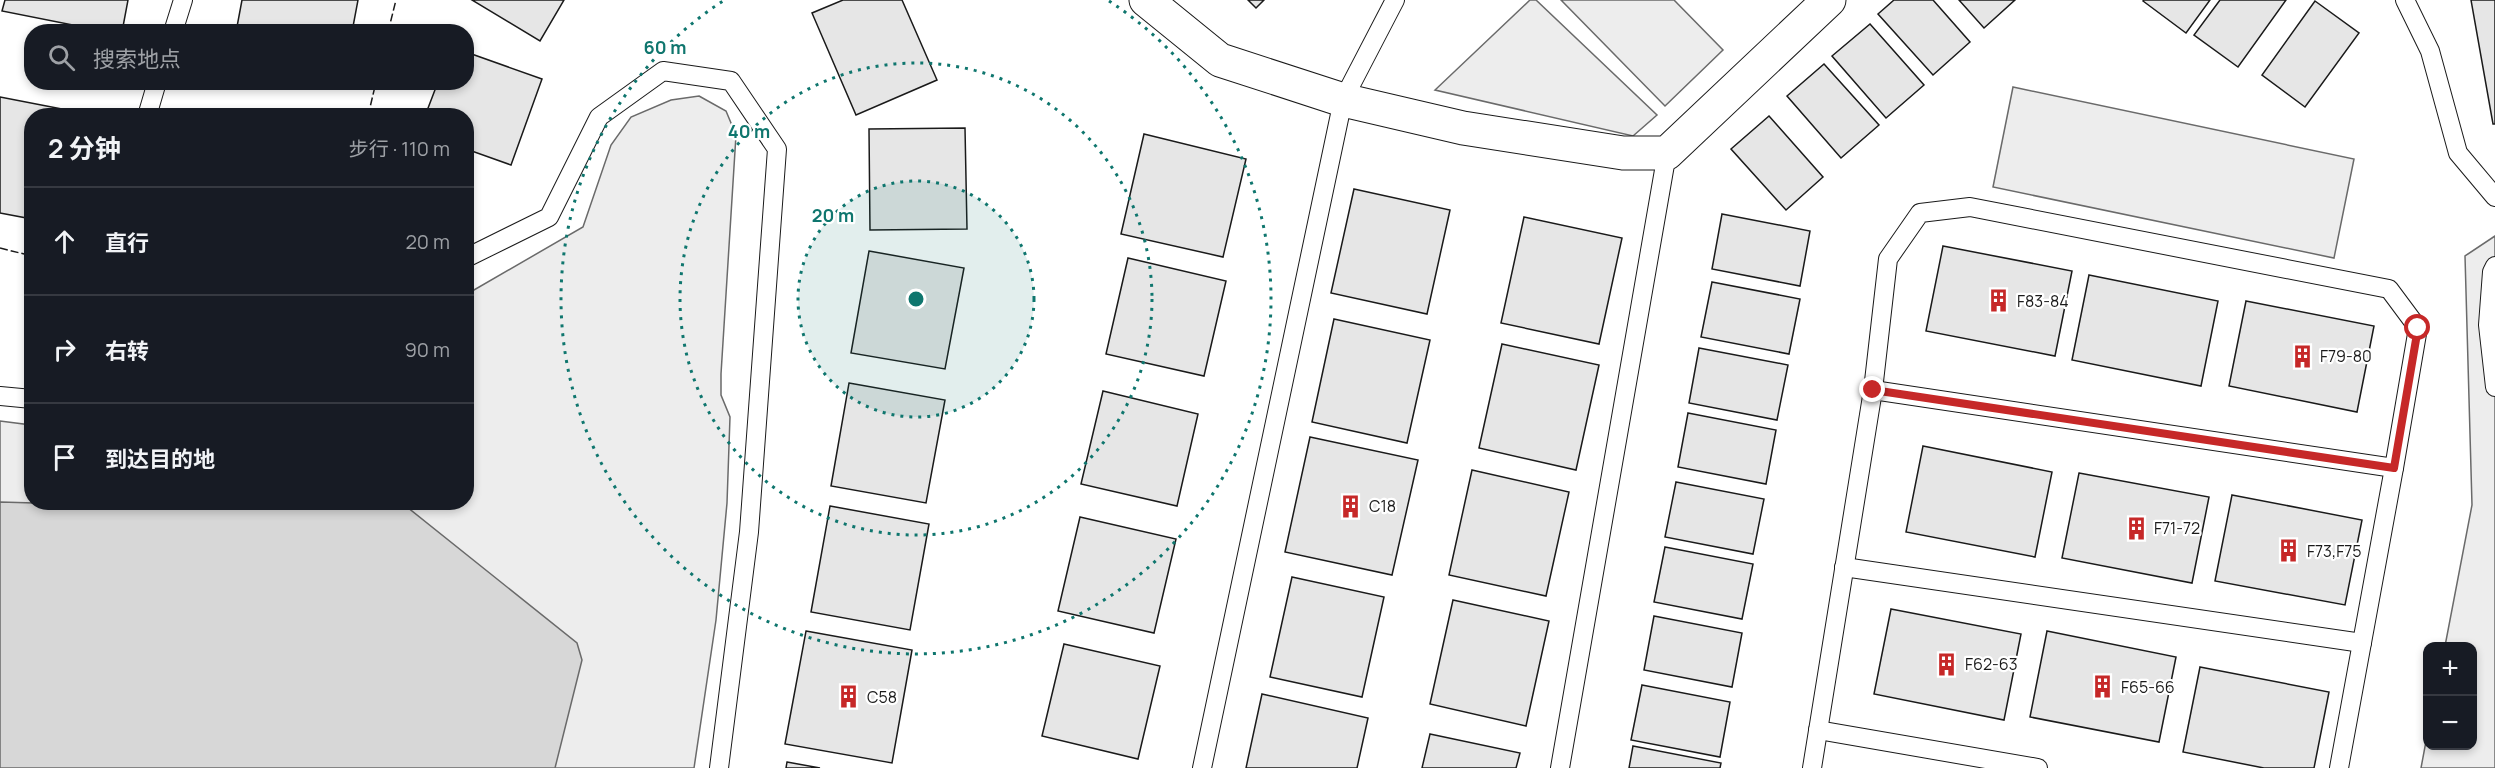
<!DOCTYPE html>
<html lang="zh">
<meta charset="utf-8">
<style>
body{margin:0;font-family:Manrope,"Noto Sans SC",sans-serif;background:#20242c;color:#f1f3f6}
.controls{position:absolute;right:18px;bottom:18px;display:grid;overflow:hidden;border-radius:12px;box-shadow:0 3px 9px #0003}
.controls button{width:54px;height:54px;display:grid;place-items:center;padding:0;border:0;border-bottom:2px solid #363941;background:#171b24;color:#f1f3f6;font:30px sans-serif}
.stop{position:absolute;width:18px;height:18px;margin:-14px;border:4px solid #c62828;border-radius:50%;background:#fff}
.stop.end{background:#c62828;border-color:#fff;box-shadow:0 2px 6px #0008}
.list{margin:0;padding:0;list-style:none}
h2{display:flex;justify-content:space-between;align-items:center;height:78px;margin:0;padding:0 24px;font-size:26px}
h2 small{font-size:20px;font-weight:400;color:#9ea1a6}
.list li{display:grid;grid-template-columns:39px 1fr auto;gap:18px;align-items:center;box-sizing:border-box;height:108px;padding:0 24px;border-top:2px solid #363941}
.list b{display:block;font-size:22px;white-space:nowrap}
.list em{font-size:20px;font-style:normal;color:#9ea1a6}
.icon{flex:none;width:33px;height:33px;fill:none;stroke:currentColor;stroke-width:2;stroke-linecap:round;stroke-linejoin:round}
.map{position:relative;flex:none;width:2495px;height:768px;overflow:hidden}
.search{position:absolute;background:#171b24;box-shadow:0 3px 9px #0003;left:24px;top:24px;width:450px;height:66px;display:flex;align-items:center;gap:15px;box-sizing:border-box;padding:0 21px;border-radius:24px;color:#9ea1a6;font-size:22px}
.panel{position:absolute;background:#171b24;box-shadow:0 3px 9px #0003;left:24px;top:108px;width:450px;height:402px;border-radius:24px}
.map>svg:first-child{display:block}
.built{fill:#ededed;stroke:#6a6a6a;stroke-width:1.5}
.water{fill:#d7d7d7;stroke:#6a6a6a;stroke-width:1.5}
.building{fill:#e6e6e6;stroke:#1a1a1a;stroke-width:1.5}
.lines{fill:none;stroke-linecap:round;stroke-linejoin:round}
.lane-casing{stroke:#1a1a1a;stroke-width:20}
.street-casing{stroke:#1a1a1a;stroke-width:35}
.lane{stroke:#fff;stroke-width:18}
.street{stroke:#fff;stroke-width:33}
.fence{stroke:#1a1a1a;stroke-width:1.5;stroke-dasharray:8 3;stroke-linecap:butt}
.route{stroke:#c62828;stroke-width:8}
.ring{fill:none;stroke:#0f766e;stroke-width:3;stroke-dasharray:3 6}
.labels{text-anchor:middle;dominant-baseline:central;stroke-width:4.5;stroke-linejoin:round;paint-order:stroke}
.poi-label{font-size:16px;fill:#1a1a1a;stroke:#fff;text-anchor:start}
.centre{fill:#0f766e;stroke:#fff;stroke-width:3}
.ring-label{font-size:18px;text-anchor:middle;font-weight:bold;fill:#0f766e;stroke:#fff;stroke-width:4.5;stroke-linejoin:round;paint-order:stroke}
</style>
<div class="map">
<svg width="2495" height="768" viewBox="0 0 2495 768">
<rect width="100%" height="100%" fill="#fff"/>
<g class="built">
<path d="M1530,0H1536L1657,115L1633,136L1435,90Z"/>
<path d="M1561,0H1674L1723,50L1665,106Z"/>
<path d="M2013,87L2354,159L2334,258L1993,187Z"/>
<path d="M699,96L726,111L736,135L721,374V395L730,417L727,503L716,620L694,768H0V421L31,425L32,502H466L467,294L583,227L611,145L631,117L671,100Z"/>
<path d="M2495,236V768H2421L2427,736L2428,746H2472V646H2445L2472,505L2465,256Z"/>
</g>
<path class="water" d="M0,502L104,505L402,503L577,643L582,660L555,768H0Z"/>
<g class="building">
<path d="M5,0H128L122,32H108L2,11Z"/>
<path d="M242,0H358L352,32H236Z"/>
<path d="M472,0H564L540,41Z"/>
<path d="M843,0H902L937,80L856,115L812,13Z"/>
<path d="M1248,0H1264L1256,8Z"/>
<path d="M1894,0H1933L1970,42L1933,75L1878,14Z"/>
<path d="M1959,0H2015L1984,28Z"/>
<path d="M2144,0H2210L2186,33L2143,1Z"/>
<path d="M2220,0H2286L2238,67L2194,35Z"/>
<path d="M2471,0H2495V124H2493Z"/>
<path d="M2315,1L2359,33L2305,107L2262,75Z"/>
<path d="M1870,24L1924,85L1886,118L1832,56Z"/>
<path d="M466,52L542,79L511,165L466,149V116H425L438,82H466Z"/>
<path d="M1824,64L1879,125L1841,158L1787,96Z"/>
<path d="M0,97L98,116H32V219L0,213Z"/>
<path d="M1769,116L1823,177L1786,210L1731,149Z"/>
<path d="M965,128L967,229L870,230L869,129Z"/>
<path d="M1144,134L1246,159L1223,257L1121,234Z"/>
<path d="M1354,189L1450,210L1427,314L1331,293Z"/>
<path d="M1722,214L1810,231L1800,286L1712,269Z"/>
<path d="M1524,217L1622,238L1599,344L1501,323Z"/>
<path d="M1943,246L2072,271L2055,356L1926,331Z"/>
<path d="M869,251L964,268L945,369L851,353Z"/>
<path d="M1128,258L1226,281L1204,376L1106,354Z"/>
<path d="M2089,275L2218,301L2201,386L2072,360Z"/>
<path d="M1712,282L1800,299L1789,354L1701,337Z"/>
<path d="M2246,301L2374,326L2357,412L2229,386Z"/>
<path d="M1334,319L1430,340L1407,443L1312,422Z"/>
<path d="M1502,344L1599,365L1576,470L1479,448Z"/>
<path d="M1699,348L1788,365L1777,420L1689,403Z"/>
<path d="M849,383L945,400L926,503L831,486Z"/>
<path d="M1103,391L1198,414L1177,506L1081,484Z"/>
<path d="M1688,413L1776,430L1766,484L1678,467Z"/>
<path d="M1310,437L1418,460L1392,575L1285,552Z"/>
<path d="M1923,446L2052,472L2035,557L1906,532Z"/>
<path d="M1472,470L1569,492L1546,596L1449,575Z"/>
<path d="M2079,473L2209,497L2192,583L2062,558Z"/>
<path d="M1676,482L1764,499L1753,554L1665,537Z"/>
<path d="M2232,495L2362,520L2345,605L2215,581Z"/>
<path d="M830,506L929,524L910,630L811,612Z"/>
<path d="M1080,517L1176,539L1154,633L1058,611Z"/>
<path d="M1665,547L1753,564L1742,619L1654,602Z"/>
<path d="M1292,577L1384,597L1362,697L1270,677Z"/>
<path d="M1453,600L1549,621L1526,726L1430,704Z"/>
<path d="M1891,609L2021,634L2004,720L1874,694Z"/>
<path d="M1654,616L1742,633L1732,687L1644,670Z"/>
<path d="M806,631L912,650L892,763L785,744Z"/>
<path d="M2047,631L2176,657L2159,742L2030,717Z"/>
<path d="M1064,644L1160,666L1138,759L1042,736Z"/>
<path d="M2200,667L2329,692L2314,768H2264L2183,752Z"/>
<path d="M1642,685L1730,702L1720,757L1631,740Z"/>
<path d="M1262,694L1368,718L1357,768H1246Z"/>
<path d="M1430,734L1520,753L1516,768H1422Z"/>
<path d="M1633,746L1721,763L1720,768H1629Z"/>
<path d="M787,762L820,768H786Z"/>
</g>
<g class="lines">
<defs>
<g id="lane">
<path d="M2405,0L2430,51L2458,153L2495,197"/>
<path d="M173,32L183,0"/>
<path d="M147,116L157,82"/>
<path d="M466,258L549,217L599,117L663,71L731,81L777,149L749,532L719,768"/>
<path d="M2495,266L2492,272L2488,325L2495,387"/>
<path d="M1873,390L1888,259L1920,213L1970,207L2389,289L2418,328L2394,468"/>
<path d="M0,396L32,399"/>
<path d="M1844,567L2362,643"/>
<path d="M1818,730L2038,768"/>
<path d="M1202,768L1343,100L1395,0"/>
<path d="M1560,768L1667,153"/>
<path d="M1812,768L1873,390L2394,468L2339,768"/>
</g>
<path id="street" d="M1146,0L1220,60L1343,100L1463,128L1623,153H1667L1829,0"/>
</defs>
<use href="#lane" class="lane-casing"/>
<use href="#street" class="street-casing"/>
<use href="#lane" class="lane"/>
<use href="#street" class="street"/>
<g class="fence">
<path d="M388,32L396,0"/>
<path d="M368,116L376,82"/>
<path d="M0,248L32,256"/>
</g>
</g>
<g class="lines">
<path class="route" d="M1873,390L2394,468L2418,328"/>
</g>
<circle cx="916" cy="299" r="118" fill="#0f766e" fill-opacity=".12"/>
<g class="ring">
<circle cx="916" cy="299" r="118"/>
<circle cx="916" cy="299" r="236"/>
<path d="M1109 1A355 355 0 1 1 723 1"/>
</g>
<defs>
<symbol id="building-bare" viewBox="-9 -9 18 18"><path d="M-4-6H4V6H1V3H-1V6H-4ZM-2.5-4.3h1.7v1.8h-1.7ZM.8-4.3h1.7v1.8H.8ZM-2.5-1h1.7V.8h-1.7ZM.8-1h1.7V.8H.8Z" fill="#c62828" stroke="#fff" stroke-width="2.5" paint-order="stroke"/></symbol>
</defs>
<g fill-rule="evenodd">
<use href="#building-bare" x="1982" y="284" width="33" height="33"/>
<use href="#building-bare" x="2286" y="340" width="33" height="33"/>
<use href="#building-bare" x="1334" y="490" width="33" height="33"/>
<use href="#building-bare" x="2120" y="512" width="33" height="33"/>
<use href="#building-bare" x="2272" y="534" width="33" height="33"/>
<use href="#building-bare" x="1930" y="648" width="33" height="33"/>
<use href="#building-bare" x="2086" y="670" width="33" height="33"/>
<use href="#building-bare" x="832" y="680" width="33" height="33"/>
</g>
<g class="labels">
<g class="poi-label">
<text x="2017" y="301">F83-84</text>
<text x="2320" y="356">F79-80</text>
<text x="1369" y="506">C18</text>
<text x="2154" y="528">F71-72</text>
<text x="2307" y="551">F73,F75</text>
<text x="1965" y="664">F62-63</text>
<text x="2121" y="687">F65-66</text>
<text x="867" y="697">C58</text>
</g>
</g>
<circle cx="916" cy="299" r="9" class="centre"/>
<g class="ring-label">
<text x="665" y="54">60 m</text>
<text x="749" y="138">40 m</text>
<text x="833" y="222">20 m</text>
</g>
</svg>
<div class="controls">
<button>+</button>
<button>−</button>
</div>
<div class="stop" style="left:2418px;top:328px"></div>
<div class="stop end" style="left:1873px;top:390px"></div>
<div class="search"><svg class="icon" aria-label="search" viewBox="0 0 24 24"><circle cx="10" cy="10" r="6"/><path d="M15 15l6 6"/></svg>搜索地点</div>
<section class="panel">
<h2>2 分钟<small>步行 · 110 m</small></h2>
<ul class="list">
<li><svg class="icon" aria-label="ahead" viewBox="0 0 24 24"><path d="M12 20V5M6 11l6-6 6 6"/></svg><div><b>直行</b></div><em>20 m</em></li>
<li><svg class="icon" aria-label="right" viewBox="0 0 24 24"><path d="M7 20v-9h11M14 6l5 5-5 5"/></svg><div><b>右转</b></div><em>90 m</em></li>
<li><svg class="icon" aria-label="arrive" viewBox="0 0 24 24"><path d="M6 21V4h12l-3 4 3 4H6"/></svg><div><b>到达目的地</b></div></li>
</ul>
</section>
</div>
